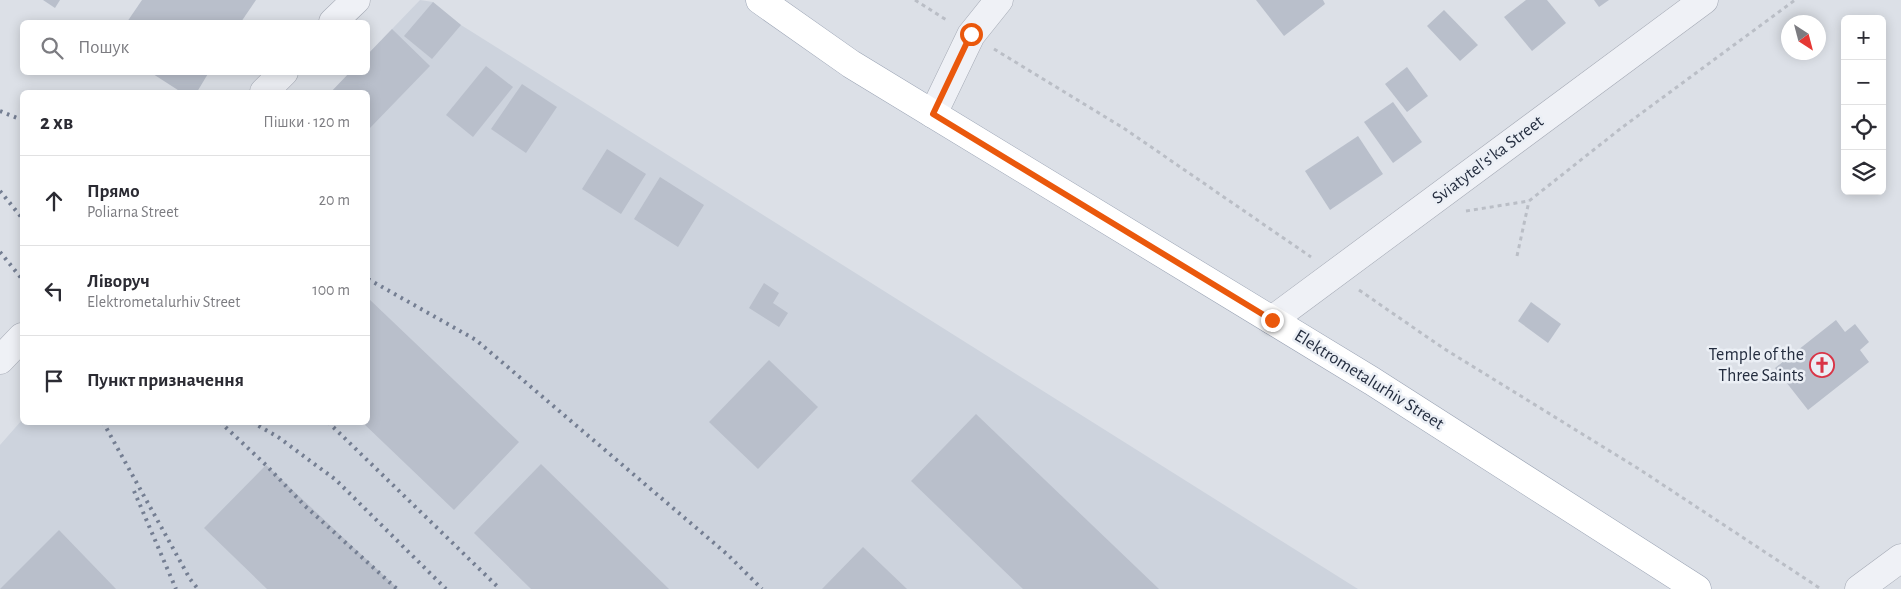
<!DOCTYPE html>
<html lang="uk">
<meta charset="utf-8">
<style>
body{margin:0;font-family:"Alegreya Sans",sans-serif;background:#f2f2f3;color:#2b2b33}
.controls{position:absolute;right:15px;top:15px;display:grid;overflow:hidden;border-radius:8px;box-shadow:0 2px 12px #0003}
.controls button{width:45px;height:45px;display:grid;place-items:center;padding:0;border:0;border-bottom:1px solid #e1e1e2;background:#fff;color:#2b2b33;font:25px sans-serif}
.compass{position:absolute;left:1781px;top:15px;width:45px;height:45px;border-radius:50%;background:#fff;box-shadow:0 2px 12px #0003;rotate:144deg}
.stop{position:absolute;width:15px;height:15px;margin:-11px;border:4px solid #ea580c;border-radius:50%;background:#fff}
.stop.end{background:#ea580c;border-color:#fff;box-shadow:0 1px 5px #0008}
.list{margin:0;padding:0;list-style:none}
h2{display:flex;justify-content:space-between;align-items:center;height:65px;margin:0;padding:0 20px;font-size:21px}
h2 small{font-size:16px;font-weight:400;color:#7c7c81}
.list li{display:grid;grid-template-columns:32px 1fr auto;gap:15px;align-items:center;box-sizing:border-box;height:90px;padding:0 20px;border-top:1px solid #e1e1e2}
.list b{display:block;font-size:19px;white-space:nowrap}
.list p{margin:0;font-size:16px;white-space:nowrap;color:#7c7c81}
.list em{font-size:16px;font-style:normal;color:#7c7c81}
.icon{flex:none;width:28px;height:28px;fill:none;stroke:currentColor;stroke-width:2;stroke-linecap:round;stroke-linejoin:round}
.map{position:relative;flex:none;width:1901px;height:589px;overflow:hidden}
.search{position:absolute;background:#fff;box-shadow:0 2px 12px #0003;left:20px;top:20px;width:350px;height:55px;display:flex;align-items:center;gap:12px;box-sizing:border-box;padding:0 18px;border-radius:8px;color:#7c7c81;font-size:19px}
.panel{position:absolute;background:#fff;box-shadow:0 2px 12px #0003;left:20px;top:90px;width:350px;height:335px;border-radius:8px}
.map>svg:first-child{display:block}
.built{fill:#cdd3dd}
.building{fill:#b9bfcb}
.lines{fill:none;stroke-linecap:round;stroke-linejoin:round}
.minor-casing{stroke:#a5aab5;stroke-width:29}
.major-casing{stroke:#9aa3b4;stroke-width:29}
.path{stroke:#babec6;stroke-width:3;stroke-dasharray:4 4;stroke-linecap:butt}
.minor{stroke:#eff1f6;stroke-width:28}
.major{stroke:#fff;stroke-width:28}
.rail{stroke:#747e92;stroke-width:4;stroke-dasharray:2.5 5;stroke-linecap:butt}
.route{stroke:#ea580c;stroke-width:6}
.labels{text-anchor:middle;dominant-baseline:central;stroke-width:5;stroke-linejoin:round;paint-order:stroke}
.street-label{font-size:18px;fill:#242d3f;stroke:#ebeff5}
.poi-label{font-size:18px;fill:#242d3f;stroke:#ebeff5;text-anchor:end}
</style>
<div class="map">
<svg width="1901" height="589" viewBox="0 0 1901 589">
<rect width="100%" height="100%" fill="#dce0e7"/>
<path class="built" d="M420,0L433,2L461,25L1358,589H0V445L22,420V422H368V92H331L350,73L368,72V54Z"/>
<g class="building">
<path d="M43,0H60L55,8Z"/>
<path d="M142,0H256L241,22H127Z"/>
<path d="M1256,0H1323L1325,4L1284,36Z"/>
<path d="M1526,0H1547L1566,23L1532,51L1504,17Z"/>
<path d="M1594,0H1609L1599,7Z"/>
<path d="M433,2L461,25L432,59L404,36Z"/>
<path d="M1444,10L1478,45L1460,61L1427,26Z"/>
<path d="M392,29L430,66L368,130V92H331L350,72H368V54Z"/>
<path d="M486,66L513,87L473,137L446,115Z"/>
<path d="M1407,67L1428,96L1407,112L1385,84Z"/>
<path d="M150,72H209L197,92H181Z"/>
<path d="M522,84L557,107L526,153L491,129Z"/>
<path d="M1393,102L1422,142L1393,163L1364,122Z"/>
<path d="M1358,136L1383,174L1330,210L1305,171Z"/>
<path d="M607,149L646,174L621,214L582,189Z"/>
<path d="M660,177L704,205L678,247L634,219Z"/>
<path d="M764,283L779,293L773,303L788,313L779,327L749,308Z"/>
<path d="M368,298L519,442L454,510L362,422H368Z"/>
<path d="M1531,302L1561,324L1548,343L1518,321Z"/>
<path d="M1836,320L1845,332L1855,324L1869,342L1860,350L1869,362L1808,410L1775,368Z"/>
<path d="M769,360L818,407L758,469L709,422Z"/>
<path d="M976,414L1159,589H1023L911,481Z"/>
<path d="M541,464L669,589H531L474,533Z"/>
<path d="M266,465L398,589H267L204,528Z"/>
<path d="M59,530L116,589H0Z"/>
<path d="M863,547L907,589H822Z"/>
</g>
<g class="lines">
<defs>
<g id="minor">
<path d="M333,22L356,0"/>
<path d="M264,92L284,72"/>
<path d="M933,114L971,35L999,0"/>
<path d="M1272,320L1704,0"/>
<path d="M0,360L22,337"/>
<path d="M1859,589L1901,558"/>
</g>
<path id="major" d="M760,0L851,64L1372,381L1697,589"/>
</defs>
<use href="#minor" class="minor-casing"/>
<use href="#major" class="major-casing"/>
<g class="path">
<path d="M915,0L948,21"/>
<path d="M994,49L1125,129L1311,257"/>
<path d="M1466,211L1529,201L1620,129L1795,0"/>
<path d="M1517,256L1529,201"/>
<path d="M1359,290L1443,348L1639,469L1821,589"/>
</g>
<use href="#minor" class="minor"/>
<use href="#major" class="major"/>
<g class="rail">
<path d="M0,111L22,120"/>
<path d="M0,191L22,218"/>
<path d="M0,252L22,279"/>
<path d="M368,279L476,340L728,555L762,589"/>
<path d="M103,422L190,579L198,589"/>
<path d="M220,422L266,465L305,506L397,589"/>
<path d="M252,422L278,437L336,480L446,589"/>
<path d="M328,422L500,589"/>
<path d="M134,491L176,589"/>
</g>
</g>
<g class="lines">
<path class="route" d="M971,34L933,114L1272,320"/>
</g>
<defs>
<symbol id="church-ring" viewBox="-11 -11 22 22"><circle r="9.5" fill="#ebeff5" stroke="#d93446" stroke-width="1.5"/><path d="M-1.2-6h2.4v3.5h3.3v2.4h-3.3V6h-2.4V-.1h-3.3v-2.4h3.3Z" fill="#d93446"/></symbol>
</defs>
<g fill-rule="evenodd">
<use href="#church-ring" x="1808" y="351" width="28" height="28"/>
</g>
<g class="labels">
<g class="street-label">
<text transform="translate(1488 160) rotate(-37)">Sviatytel's'ka Street</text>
<text transform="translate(1369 380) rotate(32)">Elektrometalurhiv Street</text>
</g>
<g class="poi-label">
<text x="1804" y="355">Temple of the<tspan x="1804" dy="21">Three Saints</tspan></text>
</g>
</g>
</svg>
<div class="controls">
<button>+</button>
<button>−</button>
<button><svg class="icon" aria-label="locate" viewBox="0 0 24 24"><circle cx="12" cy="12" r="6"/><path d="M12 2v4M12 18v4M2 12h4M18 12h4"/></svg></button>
<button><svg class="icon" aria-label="layers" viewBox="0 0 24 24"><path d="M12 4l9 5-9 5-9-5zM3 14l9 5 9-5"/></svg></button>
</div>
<svg class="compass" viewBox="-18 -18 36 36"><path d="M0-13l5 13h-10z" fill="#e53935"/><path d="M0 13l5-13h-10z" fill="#7c7c81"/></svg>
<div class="stop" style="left:971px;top:34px"></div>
<div class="stop end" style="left:1272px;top:320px"></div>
<div class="search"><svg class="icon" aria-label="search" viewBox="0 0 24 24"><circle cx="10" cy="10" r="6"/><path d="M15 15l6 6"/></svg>Пошук</div>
<section class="panel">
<h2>2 хв<small>Пішки · 120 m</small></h2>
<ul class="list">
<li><svg class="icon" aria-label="ahead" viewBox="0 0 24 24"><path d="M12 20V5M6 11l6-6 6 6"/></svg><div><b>Прямо</b><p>Poliarna Street</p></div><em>20 m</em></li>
<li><svg class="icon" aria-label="left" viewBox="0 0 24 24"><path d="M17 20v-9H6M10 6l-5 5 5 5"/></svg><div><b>Ліворуч</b><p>Elektrometalurhiv Street</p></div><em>100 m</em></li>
<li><svg class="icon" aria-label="arrive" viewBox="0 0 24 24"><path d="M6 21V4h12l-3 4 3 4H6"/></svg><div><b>Пункт призначення</b></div></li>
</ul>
</section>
</div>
